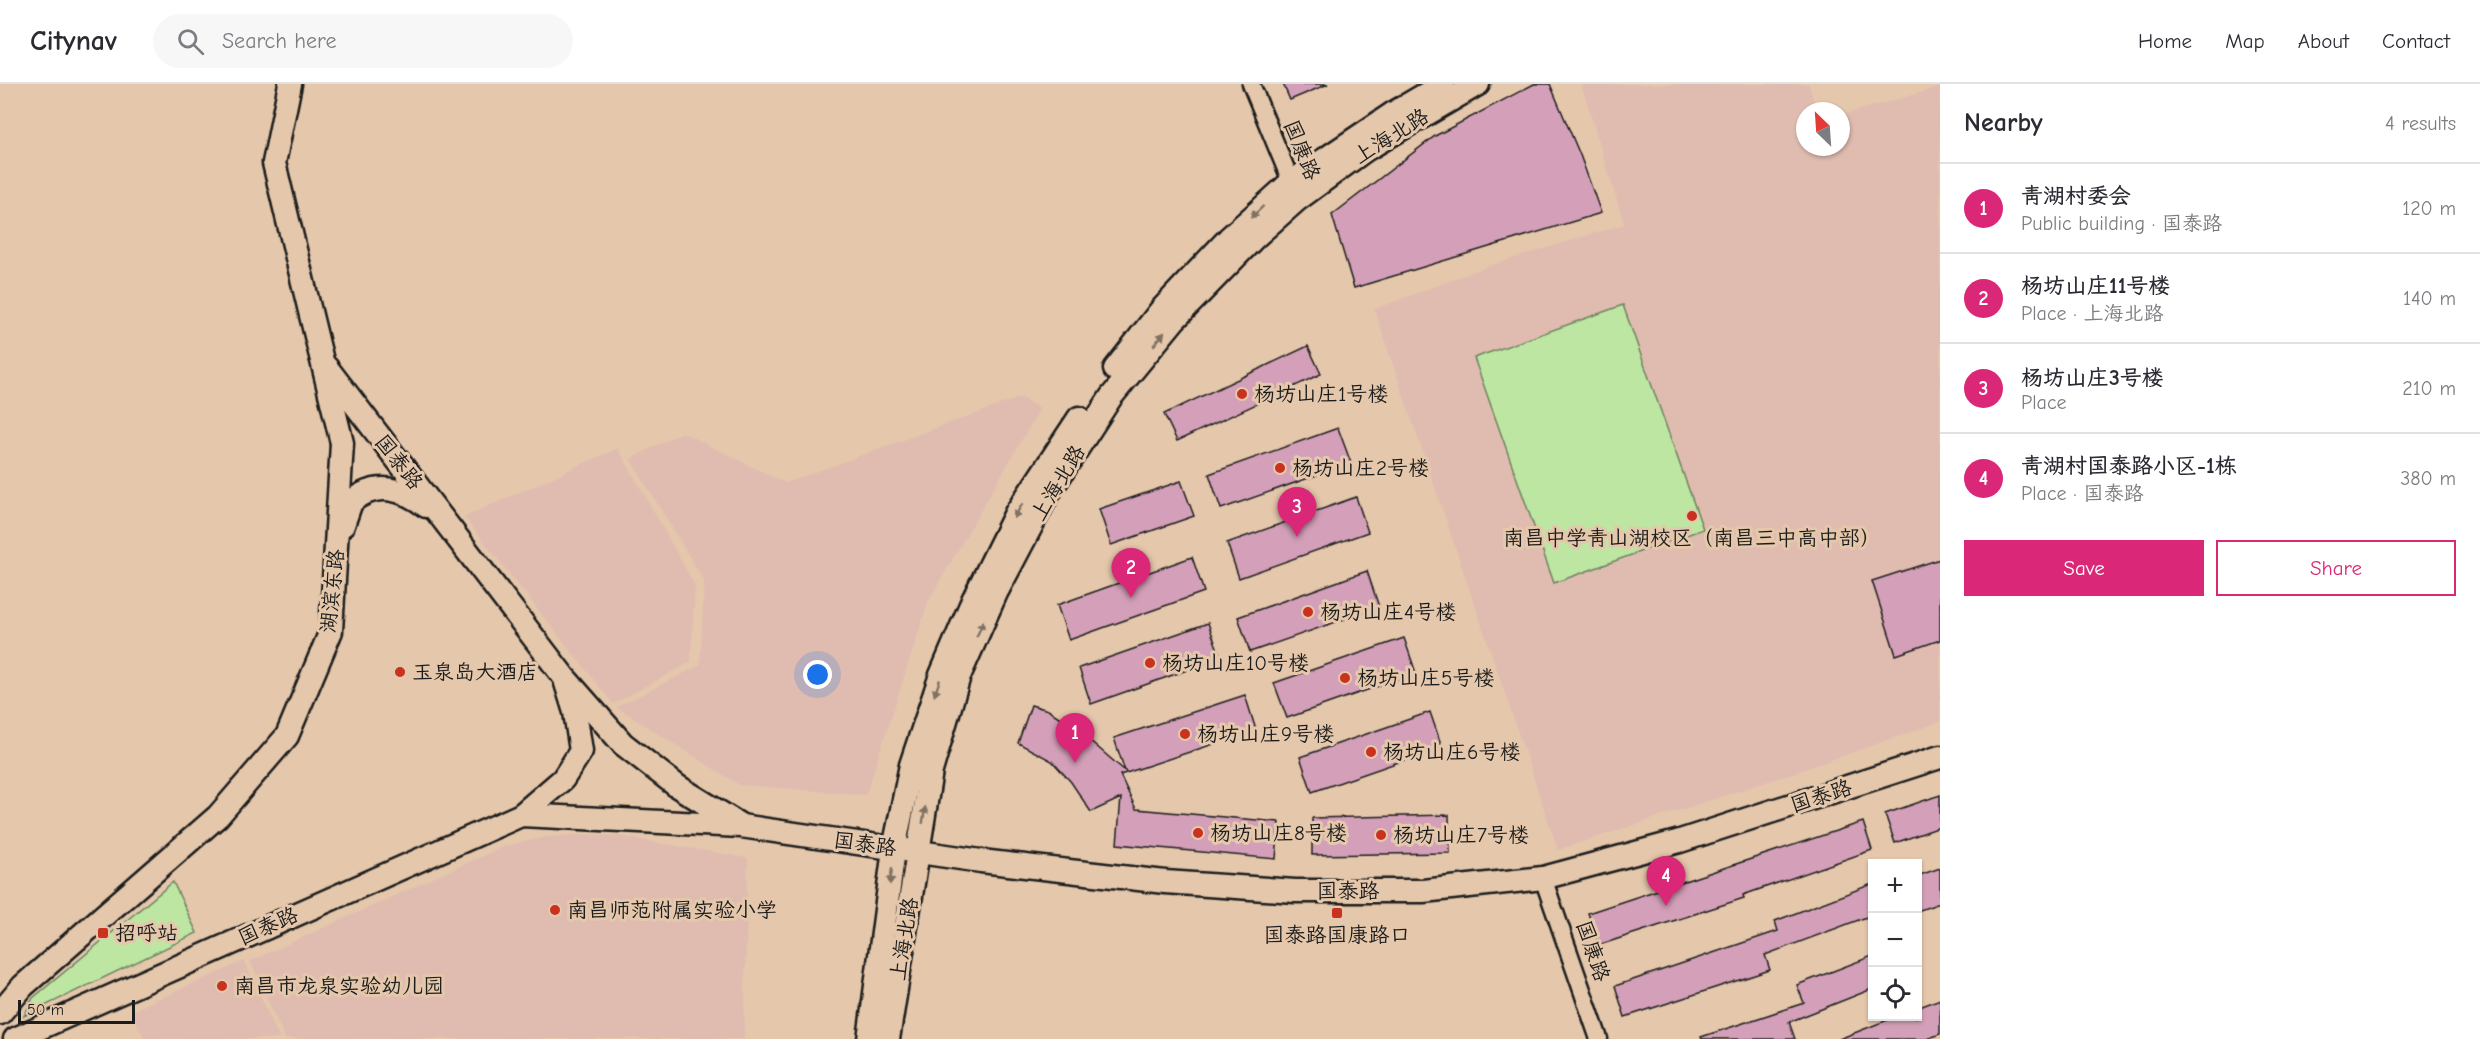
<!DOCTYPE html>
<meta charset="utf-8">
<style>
body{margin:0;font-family:"Comic Neue","LXGW WenKai TC",sans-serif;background:#f7f7f7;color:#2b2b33}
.controls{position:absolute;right:18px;bottom:18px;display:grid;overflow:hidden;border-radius:0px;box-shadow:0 2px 4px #0004}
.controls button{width:54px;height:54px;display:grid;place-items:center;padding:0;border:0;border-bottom:2px solid #e1e1e2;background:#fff;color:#2b2b33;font:30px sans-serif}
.compass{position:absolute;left:1796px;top:18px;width:54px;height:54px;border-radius:50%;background:#fff;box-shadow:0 2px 4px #0004;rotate:335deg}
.scale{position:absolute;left:18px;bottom:15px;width:117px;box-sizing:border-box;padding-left:6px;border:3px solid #1c1c1c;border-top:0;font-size:16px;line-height:21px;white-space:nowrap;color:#1c1c1c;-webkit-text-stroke:4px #e5c8ac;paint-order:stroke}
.you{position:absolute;left:818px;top:591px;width:21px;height:21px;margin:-15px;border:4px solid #fff;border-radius:50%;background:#1a73e8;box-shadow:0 0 0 9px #1a73e833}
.badge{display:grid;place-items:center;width:39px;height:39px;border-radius:50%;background:#db2777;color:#fff;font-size:20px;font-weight:700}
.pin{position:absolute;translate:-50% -50px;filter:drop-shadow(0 2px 3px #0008)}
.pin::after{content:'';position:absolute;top:32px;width:21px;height:18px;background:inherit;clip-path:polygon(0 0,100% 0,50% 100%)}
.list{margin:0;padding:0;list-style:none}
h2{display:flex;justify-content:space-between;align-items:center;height:78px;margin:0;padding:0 24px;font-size:26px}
h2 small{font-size:20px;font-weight:400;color:#7c7c81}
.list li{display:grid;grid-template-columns:39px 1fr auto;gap:18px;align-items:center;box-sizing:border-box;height:90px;padding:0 24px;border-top:2px solid #e1e1e2}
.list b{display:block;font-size:22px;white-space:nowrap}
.list p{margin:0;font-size:20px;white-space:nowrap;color:#7c7c81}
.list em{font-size:20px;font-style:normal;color:#7c7c81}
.actions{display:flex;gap:12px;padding:18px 24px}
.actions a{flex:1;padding:14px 0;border:2px solid #db2777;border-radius:0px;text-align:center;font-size:21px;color:#db2777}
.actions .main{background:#db2777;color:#fff}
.icon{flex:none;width:33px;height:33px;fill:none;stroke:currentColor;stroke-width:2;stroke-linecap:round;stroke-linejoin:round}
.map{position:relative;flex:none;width:1940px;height:955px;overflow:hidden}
header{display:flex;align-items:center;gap:36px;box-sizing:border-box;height:84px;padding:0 30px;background:#fff;border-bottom:2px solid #e1e1e2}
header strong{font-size:28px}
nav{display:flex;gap:33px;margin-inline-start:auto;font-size:21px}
.search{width:420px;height:54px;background:#f7f7f7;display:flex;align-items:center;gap:15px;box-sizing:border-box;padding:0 21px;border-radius:33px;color:#7c7c81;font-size:22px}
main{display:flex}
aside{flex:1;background:#fff}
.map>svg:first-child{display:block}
.built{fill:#e0bcb0}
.green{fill:#bde6a2;stroke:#6c815f;stroke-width:1.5}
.building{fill:#d4a0b9;stroke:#1c1c1c;stroke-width:1.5}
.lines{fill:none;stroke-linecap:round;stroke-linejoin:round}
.street-casing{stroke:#1c1c1c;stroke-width:21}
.secondary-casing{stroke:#1c1c1c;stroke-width:27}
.street{stroke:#e5c8ac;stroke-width:16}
.secondary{stroke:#e5c8ac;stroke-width:22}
.oneway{fill:#807264}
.poi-dot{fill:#c8321e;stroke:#e5c8ac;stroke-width:2}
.labels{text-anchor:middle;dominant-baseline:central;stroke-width:6;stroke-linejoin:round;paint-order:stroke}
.street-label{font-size:21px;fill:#1c1c1c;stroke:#e5c8ac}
.poi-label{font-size:21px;fill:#1c1c1c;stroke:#e5c8ac;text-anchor:start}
</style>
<header>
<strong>Citynav</strong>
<div class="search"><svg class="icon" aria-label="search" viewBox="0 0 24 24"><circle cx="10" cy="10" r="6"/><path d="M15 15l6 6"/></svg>Search here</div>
<nav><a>Home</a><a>Map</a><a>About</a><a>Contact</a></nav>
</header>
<main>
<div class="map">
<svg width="1940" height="955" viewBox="0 0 1940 955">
<rect width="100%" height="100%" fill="#e5c8ac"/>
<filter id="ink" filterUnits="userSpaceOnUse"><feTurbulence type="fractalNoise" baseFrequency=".0167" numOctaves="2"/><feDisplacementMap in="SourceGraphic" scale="12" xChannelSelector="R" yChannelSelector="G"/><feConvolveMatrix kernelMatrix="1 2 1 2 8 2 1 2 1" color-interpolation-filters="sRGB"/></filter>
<g filter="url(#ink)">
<g class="built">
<path d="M1581,0H1809L1817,27H1805V63H1841V31L1940,3V638L1791,690L1558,766L1374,225L1488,182L1624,140Z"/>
<path d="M1021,313L1040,325L929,516L866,711L739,701L616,623L700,581L704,497L630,375L682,348L785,399Z"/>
<path d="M618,364L695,501L691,578L613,620L464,433Z"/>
<path d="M587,750L619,752L748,774L744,955H285L250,877L504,762L546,753Z"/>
<path d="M244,877L280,955H144L131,927Z"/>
</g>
<g class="green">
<path d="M1623,221L1703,445L1554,499L1474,274Z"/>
<path d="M173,798L197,849L24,932L33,914Z"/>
</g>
<g class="building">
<path d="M1283,0H1328L1290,16Z"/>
<path d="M1534,0H1550L1580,71L1601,129L1354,204L1332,131L1435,52Z"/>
<path d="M1308,262L1321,290L1177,357L1164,330Z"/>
<path d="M1338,344L1351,379L1221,425L1209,390Z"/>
<path d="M1181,397L1194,432L1111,461L1099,425Z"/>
<path d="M1356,413L1368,448L1239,494L1227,459Z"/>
<path d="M1192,473L1204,508L1069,556L1057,521Z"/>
<path d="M1940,475V556L1896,571L1872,497Z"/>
<path d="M1367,487L1379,523L1250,568L1238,533Z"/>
<path d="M1208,539L1221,574L1091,620L1079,584Z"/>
<path d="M1404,554L1416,589L1287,634L1274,599Z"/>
<path d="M1245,611L1256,646L1120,691L1136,725L1279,738L1276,775L1117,760L1121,714L1091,728L1071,698L1052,677L1018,659L1031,621L1048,626L1072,641L1125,687L1114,654Z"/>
<path d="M1430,628L1442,663L1312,708L1300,673Z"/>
<path d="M1940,711V743L1895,759L1885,730Z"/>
<path d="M1449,731L1450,769L1312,771V734Z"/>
<path d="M1863,738L1872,766L1743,811L1744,814L1599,861L1588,829Z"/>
<path d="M1940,784V819L1917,827V792Z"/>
<path d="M1872,800V831L1765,871L1770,886L1625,933L1615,902L1778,847L1775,837Z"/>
<path d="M1872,872V905L1789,938L1795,955H1702L1701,953L1804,919L1797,901Z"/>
<path d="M1940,915V950L1927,955H1839L1895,933H1917V924Z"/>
</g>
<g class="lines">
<defs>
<g id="street">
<path d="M1251,0L1295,107"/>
<path d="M1543,794L1599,955"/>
</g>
<g id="secondary">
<path d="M327,284L564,593L623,660L677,702L740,741"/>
<path d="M1115,285L1161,226L1229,154L1291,98L1392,30L1443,0"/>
<path d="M343,441L351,418C376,397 402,404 426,422"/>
<path d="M521,731L563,695L581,667L575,628L566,599"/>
<path d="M0,929L23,902L218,732L287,652L331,547L342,359L274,79L290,0"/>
<path d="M15,955L521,731L741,742L981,777L1165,798L1295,807H1423L1543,794L1680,757L1940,673"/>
<path d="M869,955L894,765L911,681L941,591L973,516L1016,429L1079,334"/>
<path d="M888,955L931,687L959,592L996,509L1048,410L1111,313L1175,235L1254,154L1298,115L1365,66L1478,0"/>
</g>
</defs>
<use href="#street" class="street-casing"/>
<use href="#secondary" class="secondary-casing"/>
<use href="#street" class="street"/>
<use href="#secondary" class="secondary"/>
</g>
<defs><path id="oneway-solid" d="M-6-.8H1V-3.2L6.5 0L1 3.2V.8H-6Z" transform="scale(1.5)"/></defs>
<g class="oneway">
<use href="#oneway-solid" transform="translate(1257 128) rotate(137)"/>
<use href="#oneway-solid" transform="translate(1159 255) rotate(-50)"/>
<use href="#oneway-solid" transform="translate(1018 427) rotate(121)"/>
<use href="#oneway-solid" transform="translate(980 545) rotate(-66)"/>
<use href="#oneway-solid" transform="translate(937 604) rotate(109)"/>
<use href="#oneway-solid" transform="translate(924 731) rotate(-81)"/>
<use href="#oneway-solid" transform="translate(891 792) rotate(97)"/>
</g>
</g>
<g class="poi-dot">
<circle cx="1242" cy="310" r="6"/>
<circle cx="1280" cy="384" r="6"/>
<circle cx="1692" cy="432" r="6"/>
<circle cx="1308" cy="528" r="6"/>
<circle cx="1150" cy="579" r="6"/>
<circle cx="400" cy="588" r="6"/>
<circle cx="1345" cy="594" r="6"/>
<circle cx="1185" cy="650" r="6"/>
<circle cx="1371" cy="668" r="6"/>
<circle cx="1198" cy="749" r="6"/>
<circle cx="1381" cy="751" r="6"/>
<circle cx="555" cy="826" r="6"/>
<rect x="1331" y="823" width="12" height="12" rx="3"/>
<rect x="97" y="843" width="12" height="12" rx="3"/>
<circle cx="222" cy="902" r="6"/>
</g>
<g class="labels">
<g class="street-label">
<text transform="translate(1391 52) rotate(-32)">上海北路</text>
<text transform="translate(1302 66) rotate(68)">国康路</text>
<text transform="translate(399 378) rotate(52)">国泰路</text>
<text transform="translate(1058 399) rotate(-59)">上海北路</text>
<text transform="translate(332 507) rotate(-84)">湖滨东路</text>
<text transform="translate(1821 712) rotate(-18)">国泰路</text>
<text transform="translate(865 760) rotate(8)">国泰路</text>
<text x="1348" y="807">国泰路</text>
<text transform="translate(268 842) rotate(-24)">国泰路</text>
<text transform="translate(904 855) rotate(-81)">上海北路</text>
<text transform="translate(1593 867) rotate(71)">国康路</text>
</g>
<g class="poi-label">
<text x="1254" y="310">杨坊山庄1号楼</text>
<text x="1292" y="384">杨坊山庄2号楼</text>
<text x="1692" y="454" text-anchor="middle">南昌中学青山湖校区（南昌三中高中部）</text>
<text x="1320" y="528">杨坊山庄4号楼</text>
<text x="1162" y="579">杨坊山庄10号楼</text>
<text x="412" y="588">玉泉岛大酒店</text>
<text x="1357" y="594">杨坊山庄5号楼</text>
<text x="1197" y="650">杨坊山庄9号楼</text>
<text x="1383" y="668">杨坊山庄6号楼</text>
<text x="1210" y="749">杨坊山庄8号楼</text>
<text x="1393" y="751">杨坊山庄7号楼</text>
<text x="567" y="826">南昌师范附属实验小学</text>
<text x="115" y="849">招呼站</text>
<text x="1337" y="851" text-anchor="middle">国泰路国康路口</text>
<text x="234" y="902">南昌市龙泉实验幼儿园</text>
</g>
</g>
</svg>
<div class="controls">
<button>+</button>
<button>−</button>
<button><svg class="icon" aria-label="locate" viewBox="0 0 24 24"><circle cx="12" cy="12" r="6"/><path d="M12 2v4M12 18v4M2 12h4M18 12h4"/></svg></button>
</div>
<svg class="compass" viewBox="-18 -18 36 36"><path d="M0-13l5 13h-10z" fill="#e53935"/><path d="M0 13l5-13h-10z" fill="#7c7c81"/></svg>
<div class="scale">50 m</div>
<div class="you"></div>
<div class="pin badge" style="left:1075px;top:679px">1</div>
<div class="pin badge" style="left:1131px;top:514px">2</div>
<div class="pin badge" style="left:1297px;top:453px">3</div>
<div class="pin badge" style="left:1666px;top:822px">4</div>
</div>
<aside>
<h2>Nearby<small>4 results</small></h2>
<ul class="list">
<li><span class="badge">1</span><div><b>青湖村委会</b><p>Public building · 国泰路</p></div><em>120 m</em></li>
<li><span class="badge">2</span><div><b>杨坊山庄11号楼</b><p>Place · 上海北路</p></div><em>140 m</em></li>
<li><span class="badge">3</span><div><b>杨坊山庄3号楼</b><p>Place</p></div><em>210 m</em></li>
<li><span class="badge">4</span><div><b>青湖村国泰路小区-1栋</b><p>Place · 国泰路</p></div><em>380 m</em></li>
</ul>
<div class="actions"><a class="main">Save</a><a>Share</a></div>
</aside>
</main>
